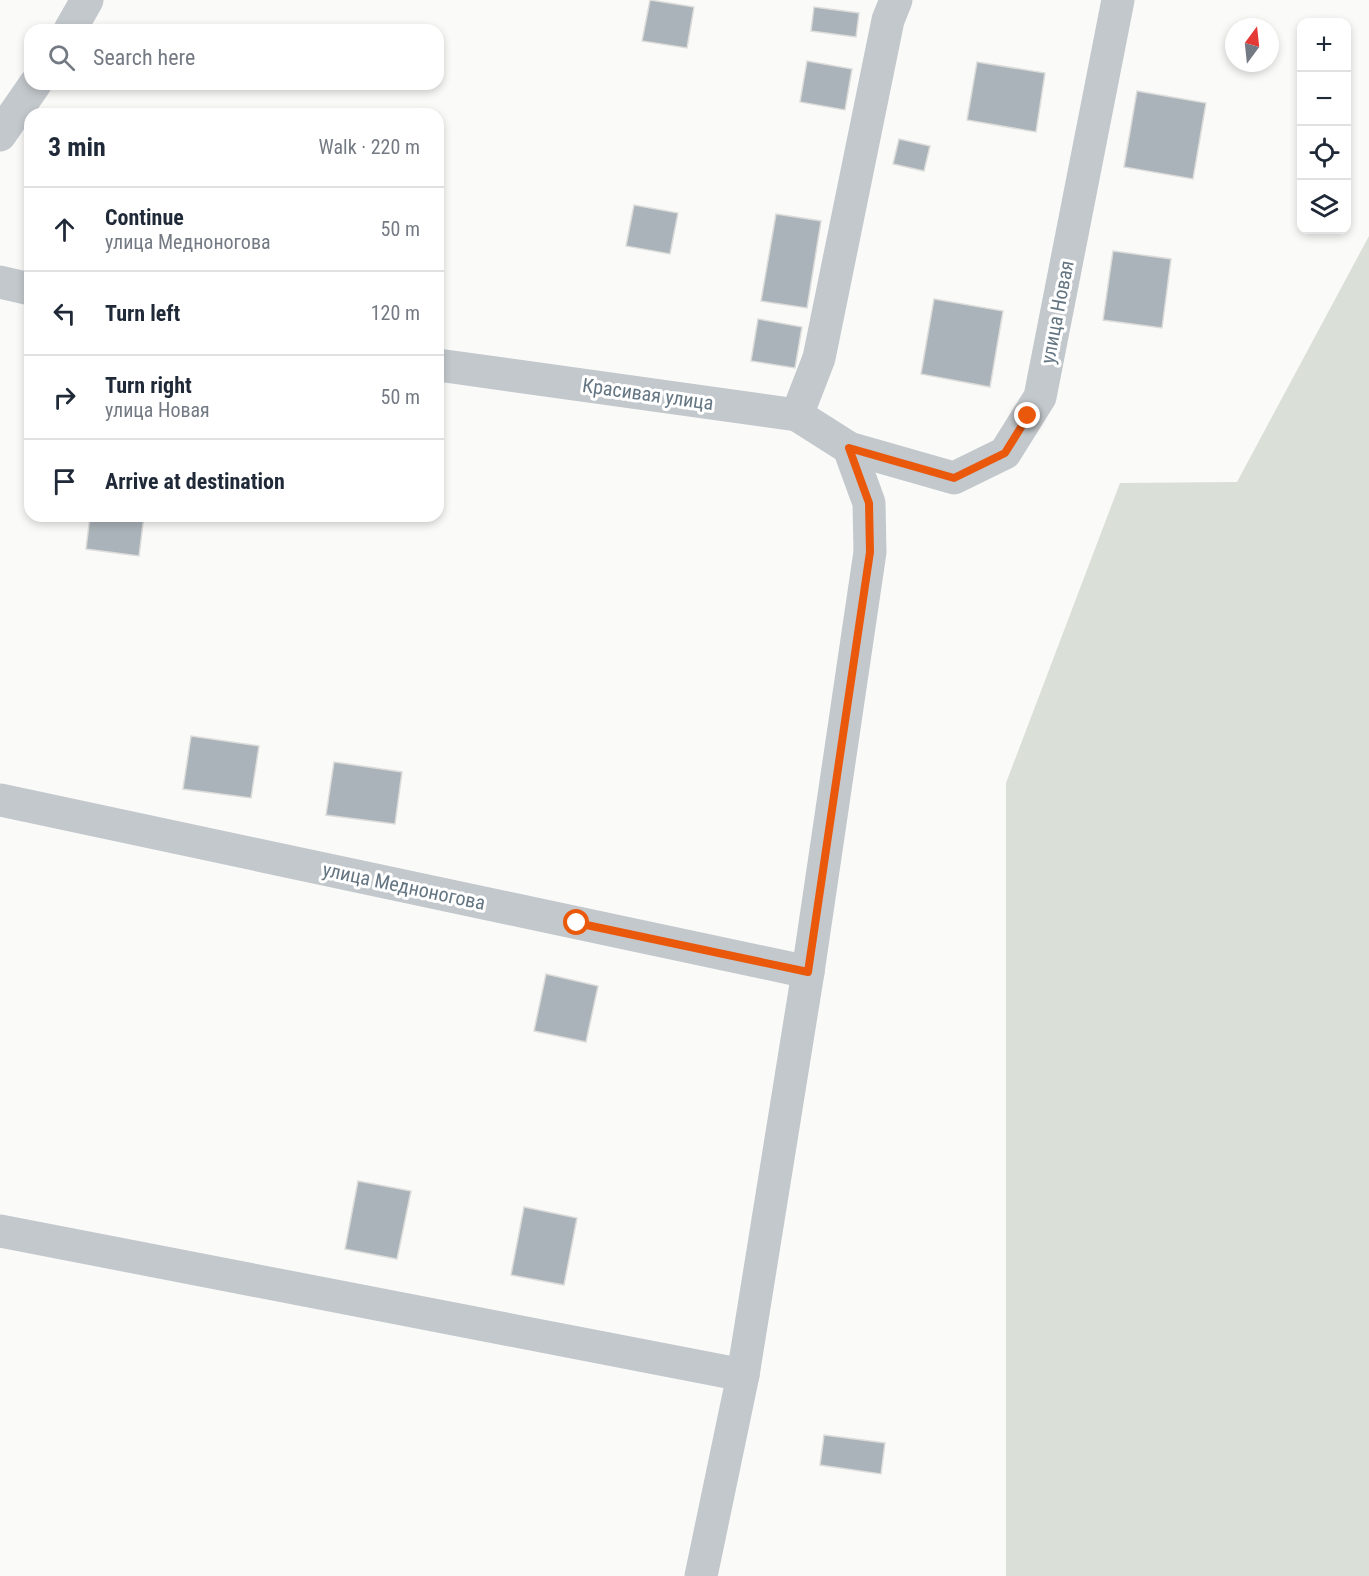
<!DOCTYPE html>
<meta charset="utf-8">
<style>
body{margin:0;font-family:"Roboto Condensed",sans-serif;background:#f6f6f7;color:#1f2937}
.controls{position:absolute;right:18px;top:18px;display:grid;overflow:hidden;border-radius:12px;box-shadow:0 3px 9px #0003}
.controls button{width:54px;height:54px;display:grid;place-items:center;padding:0;border:0;border-bottom:2px solid #e0e1e3;background:#fff;color:#1f2937;font:30px sans-serif}
.compass{position:absolute;left:1225px;top:18px;width:54px;height:54px;border-radius:50%;background:#fff;box-shadow:0 3px 9px #0003;rotate:15deg}
.stop{position:absolute;width:18px;height:18px;margin:-14px;border:4px solid #ea580c;border-radius:50%;background:#fff}
.stop.end{background:#ea580c;border-color:#fff;box-shadow:0 2px 6px #0008}
.list{margin:0;padding:0;list-style:none}
h2{display:flex;justify-content:space-between;align-items:center;height:78px;margin:0;padding:0 24px;font-size:26px}
h2 small{font-size:20px;font-weight:400;color:#747a83}
.list li{display:grid;grid-template-columns:39px 1fr auto;gap:18px;align-items:center;box-sizing:border-box;height:84px;padding:0 24px;border-top:2px solid #e0e1e3}
.list b{display:block;font-size:22px;white-space:nowrap}
.list p{margin:0;font-size:20px;white-space:nowrap;color:#747a83}
.list em{font-size:20px;font-style:normal;color:#747a83}
.icon{flex:none;width:33px;height:33px;fill:none;stroke:currentColor;stroke-width:2;stroke-linecap:round;stroke-linejoin:round}
.map{position:relative;flex:none;width:1369px;height:1576px;overflow:hidden}
.search{position:absolute;background:#fff;box-shadow:0 3px 9px #0003;left:24px;top:24px;width:420px;height:66px;display:flex;align-items:center;gap:15px;box-sizing:border-box;padding:0 21px;border-radius:18px;color:#747a83;font-size:22px}
.panel{position:absolute;background:#fff;box-shadow:0 3px 9px #0003;left:24px;top:108px;width:420px;height:414px;border-radius:18px}
.map>svg:first-child{display:block}
.green{fill:#dadfd7}
.building{fill:#aab3b9;stroke:#dcdcda;stroke-width:1.5}
.lines{fill:none;stroke-linecap:round;stroke-linejoin:round}
.minor{stroke:#c3c8cc;stroke-width:33}
.route{stroke:#ea580c;stroke-width:8}
.labels{text-anchor:middle;dominant-baseline:central;stroke-width:6;stroke-linejoin:round;paint-order:stroke}
.street-label{font-size:20px;fill:#657683;stroke:#fff}
</style>
<div class="map">
<svg width="1369" height="1576" viewBox="0 0 1369 1576">
<rect width="100%" height="100%" fill="#fafaf8"/>
<path class="green" d="M1369,236V1576H1006V783L1120,483L1237,482Z"/>
<g class="building">
<path d="M650,0L694,7L687,48L642,41Z"/>
<path d="M814,7L859,13L856,37L811,31Z"/>
<path d="M807,61L852,69L845,110L800,102Z"/>
<path d="M977,62L1045,73L1036,132L967,120Z"/>
<path d="M1137,91L1206,103L1193,179L1124,167Z"/>
<path d="M899,139L930,146L924,171L893,164Z"/>
<path d="M634,205L678,213L670,254L626,246Z"/>
<path d="M776,214L821,221L807,308L761,301Z"/>
<path d="M1113,251L1171,259L1162,328L1103,320Z"/>
<path d="M934,299L1003,311L990,387L921,374Z"/>
<path d="M758,319L802,327L795,368L751,361Z"/>
<path d="M90,516H144L139,556L86,549Z"/>
<path d="M191,736L259,746L251,798L183,789Z"/>
<path d="M334,762L402,772L395,824L326,815Z"/>
<path d="M546,974L598,986L586,1042L534,1031Z"/>
<path d="M358,1181L411,1191L397,1259L345,1249Z"/>
<path d="M524,1207L577,1218L564,1285L511,1275Z"/>
<path d="M824,1435L885,1443L881,1474L820,1465Z"/>
</g>
<g class="lines">
<g class="minor">
<path d="M70,30L87,0"/>
<path d="M0,135L35,84"/>
<path d="M0,282L30,289"/>
<path d="M438,365L797,415L849,448L954,478L1005,453L1040,397L1118,0"/>
<path d="M797,415L819,358L888,20L896,0"/>
<path d="M0,800L808,972"/>
<path d="M0,1231L743,1375"/>
<path d="M701,1576L743,1375L808,972L870,552L869,503L849,448"/>
</g>
</g>
<g class="lines">
<path class="route" d="M577,923L808,972L870,552L869,503L849,448L954,478L1005,453L1028,416"/>
</g>
<g class="labels">
<g class="street-label">
<text transform="translate(1057 312) rotate(-79)">улица Новая</text>
<text transform="translate(648 394) rotate(8)">Красивая улица</text>
<text transform="translate(404 886) rotate(12)">улица Медноногова</text>
</g>
</g>
</svg>
<div class="controls">
<button>+</button>
<button>−</button>
<button><svg class="icon" aria-label="locate" viewBox="0 0 24 24"><circle cx="12" cy="12" r="6"/><path d="M12 2v4M12 18v4M2 12h4M18 12h4"/></svg></button>
<button><svg class="icon" aria-label="layers" viewBox="0 0 24 24"><path d="M12 4l9 5-9 5-9-5zM3 14l9 5 9-5"/></svg></button>
</div>
<svg class="compass" viewBox="-18 -18 36 36"><path d="M0-13l5 13h-10z" fill="#e53935"/><path d="M0 13l5-13h-10z" fill="#747a83"/></svg>
<div class="stop" style="left:577px;top:923px"></div>
<div class="stop end" style="left:1028px;top:416px"></div>
<div class="search"><svg class="icon" aria-label="search" viewBox="0 0 24 24"><circle cx="10" cy="10" r="6"/><path d="M15 15l6 6"/></svg>Search here</div>
<section class="panel">
<h2>3 min<small>Walk · 220 m</small></h2>
<ul class="list">
<li><svg class="icon" aria-label="ahead" viewBox="0 0 24 24"><path d="M12 20V5M6 11l6-6 6 6"/></svg><div><b>Continue</b><p>улица Медноногова</p></div><em>50 m</em></li>
<li><svg class="icon" aria-label="left" viewBox="0 0 24 24"><path d="M17 20v-9H6M10 6l-5 5 5 5"/></svg><div><b>Turn left</b></div><em>120 m</em></li>
<li><svg class="icon" aria-label="right" viewBox="0 0 24 24"><path d="M7 20v-9h11M14 6l5 5-5 5"/></svg><div><b>Turn right</b><p>улица Новая</p></div><em>50 m</em></li>
<li><svg class="icon" aria-label="arrive" viewBox="0 0 24 24"><path d="M6 21V4h12l-3 4 3 4H6"/></svg><div><b>Arrive at destination</b></div></li>
</ul>
</section>
</div>
